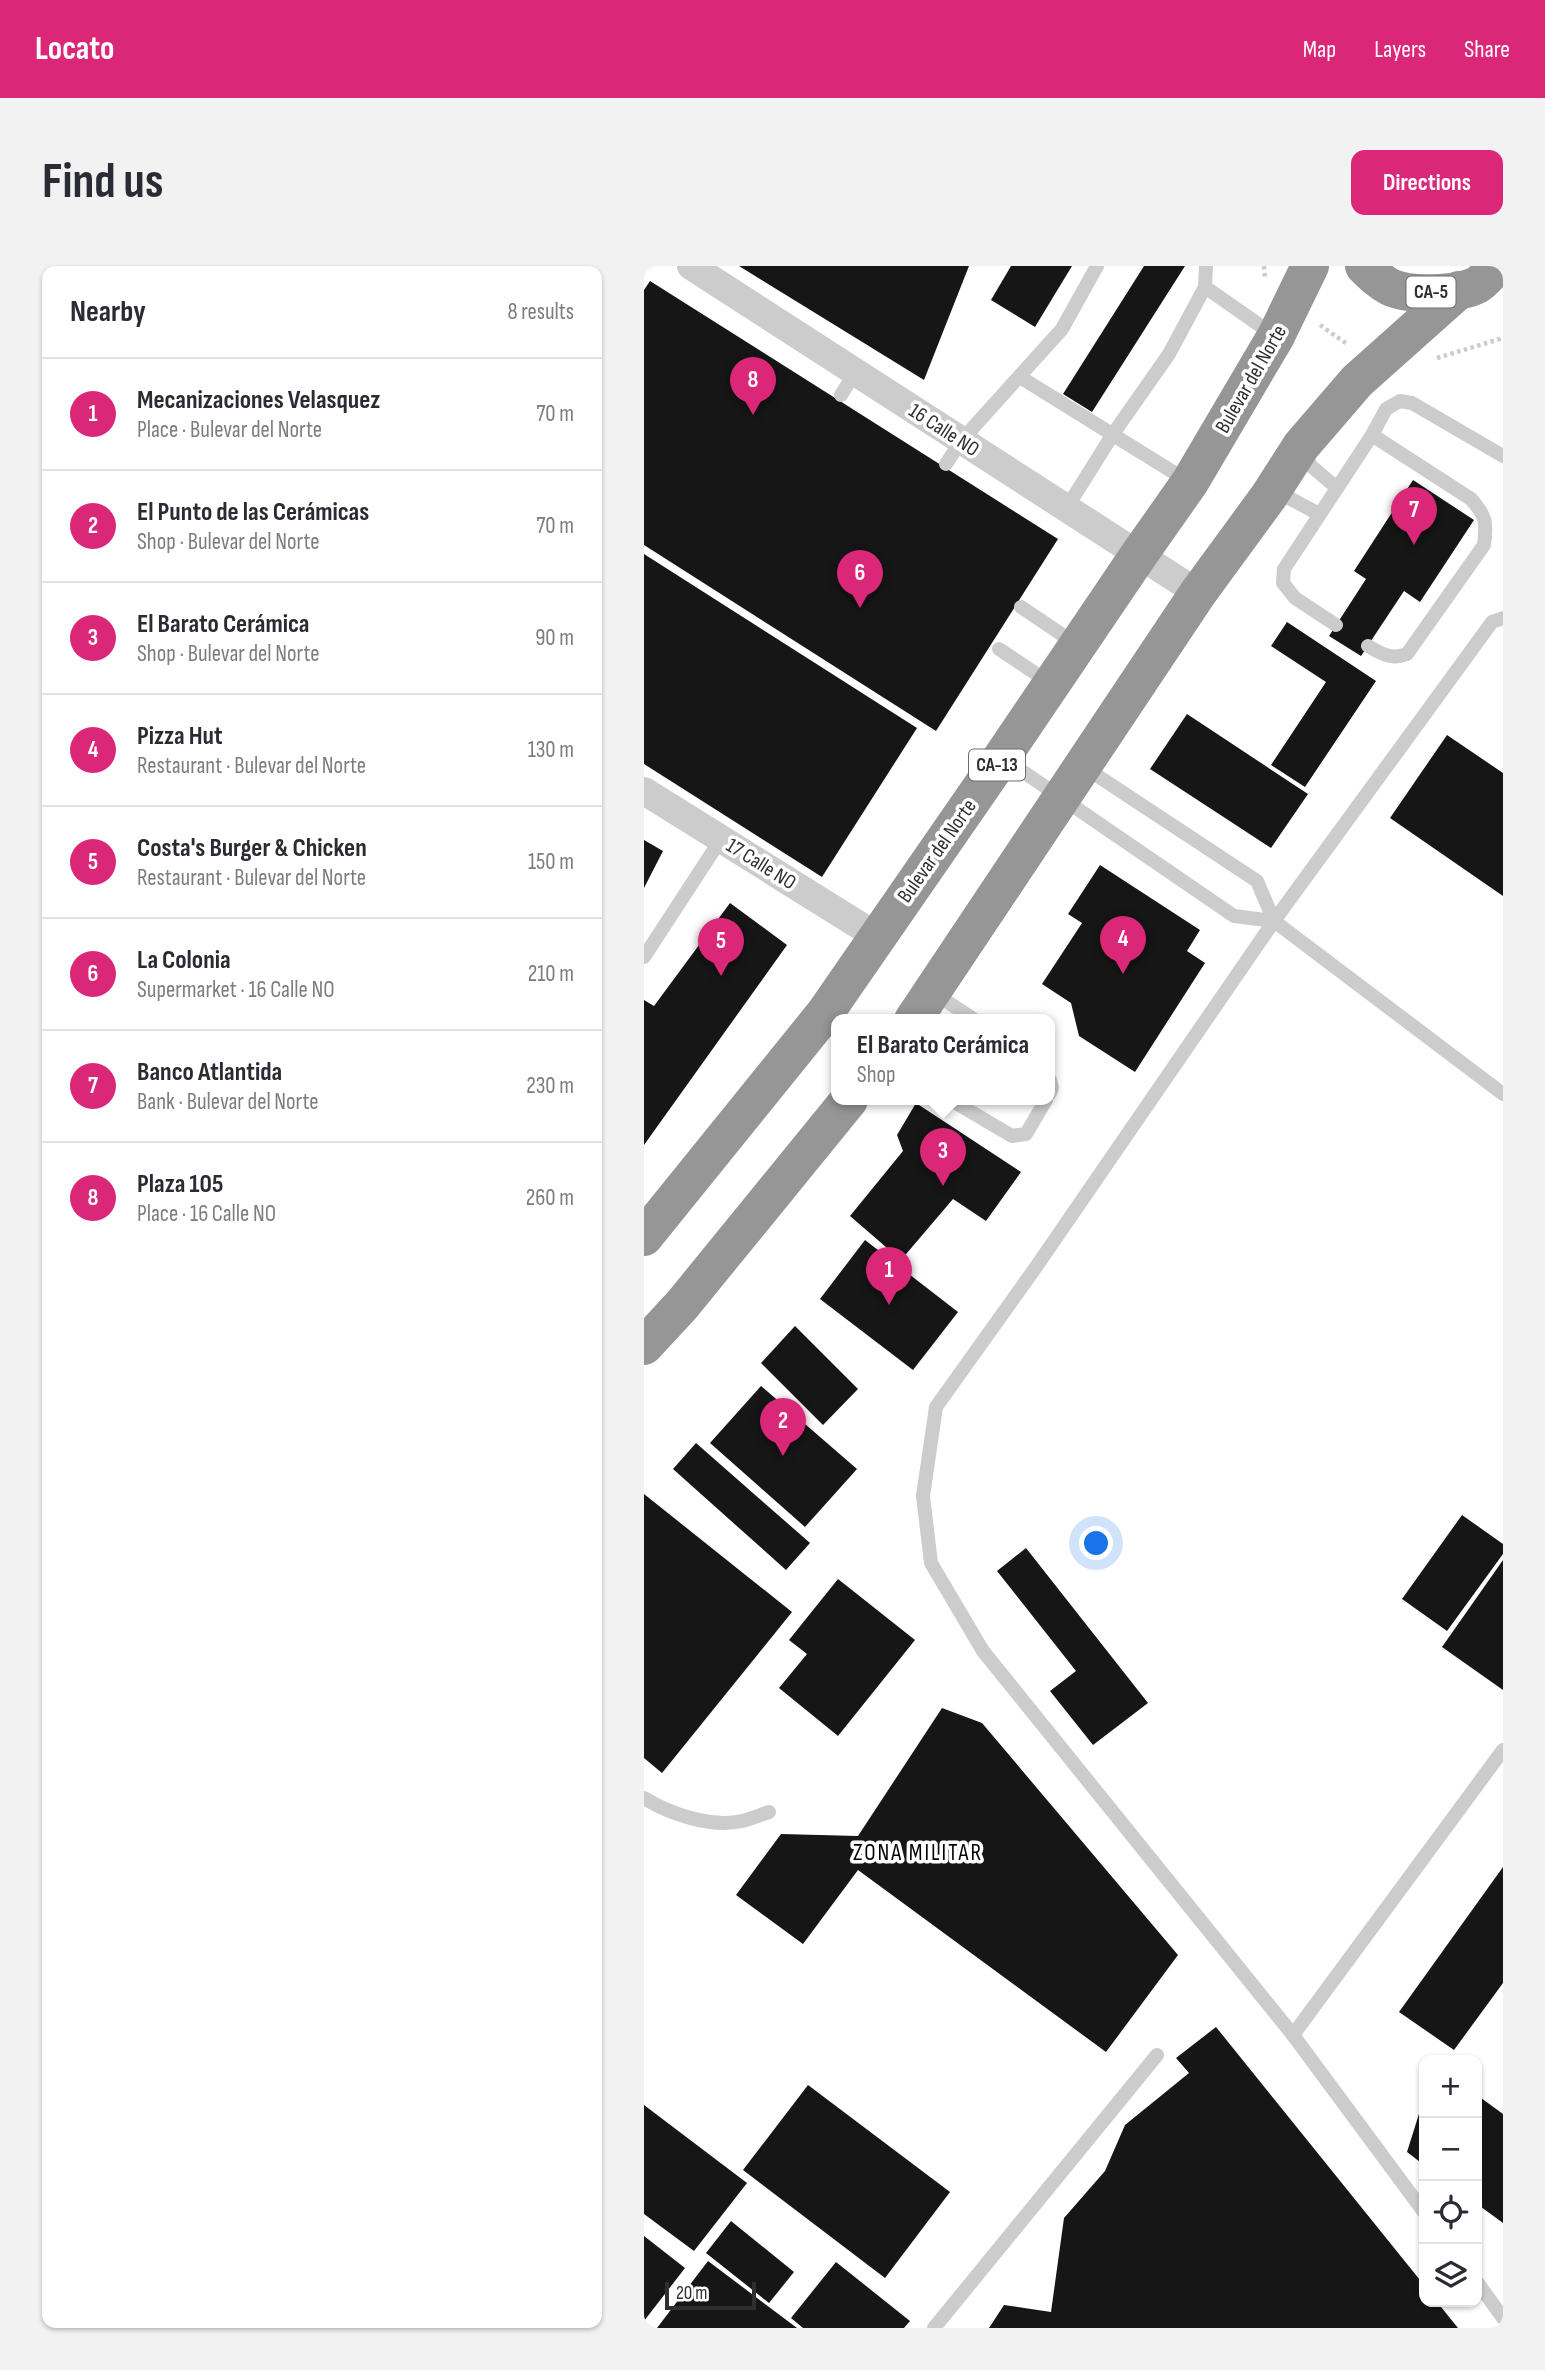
<!DOCTYPE html>
<meta charset="utf-8">
<style>
body{margin:0;font-family:"Sofia Sans Condensed",sans-serif;background:#f2f2f3;color:#2b2b33}
.controls{position:absolute;right:21px;bottom:21px;display:grid;overflow:hidden;border-radius:14px;box-shadow:0 2px 5px #0004}
.controls button{width:63px;height:63px;display:grid;place-items:center;padding:0;border:0;border-bottom:2px solid #e1e1e2;background:#fff;color:#2b2b33;font:35px sans-serif}
.scale{position:absolute;left:21px;bottom:18px;width:91px;box-sizing:border-box;padding-left:7px;border:4px solid #2f2f2f;border-top:0;font-size:19px;line-height:24px;white-space:nowrap;color:#2f2f2f;-webkit-text-stroke:5px #fff;paint-order:stroke}
.you{position:absolute;left:453px;top:1278px;width:24px;height:24px;margin:-18px;border:5px solid #fff;border-radius:50%;background:#1a73e8;box-shadow:0 0 0 10px #1a73e833}
.badge{display:grid;place-items:center;width:46px;height:46px;border-radius:50%;background:#db2777;color:#fff;font-size:23px;font-weight:700}
.pin{position:absolute;translate:-50% -58px;filter:drop-shadow(0 2px 4px #0008)}
.pin::after{content:'';position:absolute;top:37px;width:24px;height:21px;background:inherit;clip-path:polygon(0 0,100% 0,50% 100%)}
.popup{position:absolute;left:187px;top:748px;width:224px;height:91px;box-sizing:border-box;display:grid;place-content:center;border-radius:14px;background:#fff;filter:drop-shadow(0 2px 5px #0005);font-size:23px;white-space:nowrap;color:#7c7c81}
.popup b{font-size:26px;color:#2b2b33}
.popup::after{content:'';position:absolute;left:50%;top:100%;margin-left:-14px;border:14px solid transparent;border-top-color:#fff}
.list{margin:0;padding:0;list-style:none}
h2{display:flex;justify-content:space-between;align-items:center;height:91px;margin:0;padding:0 28px;font-size:30px}
h2 small{font-size:23px;font-weight:400;color:#7c7c81}
.list li{display:grid;grid-template-columns:46px 1fr auto;gap:21px;align-items:center;box-sizing:border-box;height:112px;padding:0 28px;border-top:2px solid #e1e1e2}
.list b{display:block;font-size:26px;white-space:nowrap}
.list p{margin:0;font-size:23px;white-space:nowrap;color:#7c7c81}
.list em{font-size:23px;font-style:normal;color:#7c7c81}
.icon{flex:none;width:38px;height:38px;fill:none;stroke:currentColor;stroke-width:2;stroke-linecap:round;stroke-linejoin:round}
.map{position:relative;flex:none;width:859px;height:2062px;overflow:hidden;border-radius:14px}
header{display:flex;align-items:center;gap:42px;box-sizing:border-box;height:98px;padding:0 35px;background:#db2777;color:#fff}
header strong{font-size:33px}
nav{display:flex;gap:38px;margin-inline-start:auto;font-size:24px}
.intro{display:flex;align-items:center;justify-content:space-between;box-sizing:border-box;height:168px;padding:0 42px}
h1{margin:0;font-size:49px}
.button{padding:18px 32px;border-radius:14px;background:#db2777;color:#fff;font-size:24px;font-weight:700}
main{display:flex;gap:42px;padding:0 42px}
aside{flex:1;background:#fff;border-radius:14px;box-shadow:0 2px 5px #0004}
.map>svg:first-child{display:block}
.building{fill:#161616}
.lines{fill:none;stroke-linecap:round;stroke-linejoin:round}
.path{stroke:#ccc;stroke-width:4.5;stroke-dasharray:3.5 3.5;stroke-linecap:butt}
.lane{stroke:#ccc;stroke-width:14}
.street{stroke:#ccc;stroke-width:28}
.highway{stroke:#969696;stroke-width:38}
.labels{text-anchor:middle;dominant-baseline:central;stroke-width:7;stroke-linejoin:round;paint-order:stroke}
.shield{fill:#fff;stroke:#6d6d6d;stroke-width:2}
.shield-label{font-size:19px;font-weight:bold;fill:#2f2f2f}
.street-label{font-size:21px;fill:#2f2f2f;stroke:#fff}
.neighbourhood-label{font-size:23px;letter-spacing:2px;fill:#000;stroke:#fff}
</style>
<header>
<strong>Locato</strong>
<nav><a>Map</a><a>Layers</a><a>Share</a></nav>
</header>
<div class="intro"><h1>Find us</h1><a class="button">Directions</a></div>
<main>
<aside>
<h2>Nearby<small>8 results</small></h2>
<ul class="list">
<li><span class="badge">1</span><div><b>Mecanizaciones Velasquez</b><p>Place · Bulevar del Norte</p></div><em>70 m</em></li>
<li><span class="badge">2</span><div><b>El Punto de las Cerámicas</b><p>Shop · Bulevar del Norte</p></div><em>70 m</em></li>
<li><span class="badge">3</span><div><b>El Barato Cerámica</b><p>Shop · Bulevar del Norte</p></div><em>90 m</em></li>
<li><span class="badge">4</span><div><b>Pizza Hut</b><p>Restaurant · Bulevar del Norte</p></div><em>130 m</em></li>
<li><span class="badge">5</span><div><b>Costa's Burger &amp; Chicken</b><p>Restaurant · Bulevar del Norte</p></div><em>150 m</em></li>
<li><span class="badge">6</span><div><b>La Colonia</b><p>Supermarket · 16 Calle NO</p></div><em>210 m</em></li>
<li><span class="badge">7</span><div><b>Banco Atlantida</b><p>Bank · Bulevar del Norte</p></div><em>230 m</em></li>
<li><span class="badge">8</span><div><b>Plaza 105</b><p>Place · 16 Calle NO</p></div><em>260 m</em></li>
</ul>
</aside>
<div class="map">
<svg width="859" height="2062" viewBox="0 0 859 2062">
<rect width="100%" height="100%" fill="#fff"/>
<g class="building">
<path d="M95,0H325L280,114Z"/>
<path d="M367,0H428L391,61L347,34Z"/>
<path d="M500,0H541L448,146L419,128Z"/>
<path d="M6,15L414,273L292,465L0,279V24Z"/>
<path d="M769,214L830,254L776,336L760,325L717,390L685,370L722,313L710,305Z"/>
<path d="M0,288L273,462L178,611L0,498Z"/>
<path d="M643,356L732,415L661,521L627,499L682,416L627,380Z"/>
<path d="M543,448L664,528L627,582L506,503Z"/>
<path d="M803,469L859,507V630L746,552Z"/>
<path d="M0,574L19,585L0,622Z"/>
<path d="M456,599L556,664L543,685L561,697L491,806L435,770L427,737L398,718L438,657L424,648Z"/>
<path d="M86,637L143,679L0,879V734L10,740Z"/>
<path d="M272,837L377,906L342,955L309,933L257,994L206,950L259,885L253,869Z"/>
<path d="M221,974L314,1046L269,1104L176,1033Z"/>
<path d="M151,1060L214,1123L179,1159L117,1097Z"/>
<path d="M117,1120L213,1203L161,1261L66,1177Z"/>
<path d="M52,1177L166,1277L142,1304L29,1203Z"/>
<path d="M0,1228L148,1346L18,1507L0,1492Z"/>
<path d="M818,1249L859,1278V1288L803,1365L758,1333Z"/>
<path d="M382,1282L504,1437L449,1479L406,1425L432,1405L353,1305Z"/>
<path d="M859,1294V1424L798,1381Z"/>
<path d="M194,1313L271,1374L194,1470L135,1422L163,1388L145,1374Z"/>
<path d="M298,1442L338,1457L534,1689L462,1786L214,1604L159,1678L92,1629L137,1568L214,1570Z"/>
<path d="M859,1601V1717L810,1784L755,1746Z"/>
<path d="M572,1761L780,2019V2036H793L814,2062H345L360,2039L407,2046L420,1952L461,1905L481,1859L545,1807L532,1792Z"/>
<path d="M164,1819L306,1926L241,2012L99,1904Z"/>
<path d="M833,1829L859,1848V1957L833,1938Z"/>
<path d="M780,1832V1899L763,1886Z"/>
<path d="M0,1839L103,1917L50,1985L0,1948Z"/>
<path d="M87,1955L150,2006L125,2037L62,1987Z"/>
<path d="M0,1970L41,2002L0,2055Z"/>
<path d="M64,1995L153,2062H13Z"/>
<path d="M192,1996L266,2055L260,2062H159L147,2052Z"/>
</g>
<g class="lines">
<g class="path">
<path d="M620,0L621,13"/>
<path d="M676,59L703,78"/>
<path d="M793,92L859,72"/>
</g>
<g class="lane">
<path d="M561,21L631,70"/>
<path d="M376,111L545,216"/>
<path d="M197,129L211,107"/>
<path d="M659,185L667,200L693,222"/>
<path d="M302,198L317,175L418,63L453,0"/>
<path d="M629,231L645,232L675,248"/>
<path d="M422,243L469,168L525,88L561,21L562,0"/>
<path d="M377,341L432,378"/>
<path d="M692,359L651,332L639,317L640,303L728,169L742,143L756,135L768,137L859,190"/>
<path d="M724,380C738,388 747,394 763,388L840,279C843,256 842,250 827,233L728,169"/>
<path d="M355,383L406,417"/>
<path d="M359,492L590,650L630,655"/>
<path d="M440,501L613,615L630,655L859,828"/>
<path d="M0,691L77,573"/>
<path d="M290,727L331,754"/>
<path d="M406,814L408,822L406,827"/>
<path d="M307,834L368,870L382,868L402,834"/>
<path d="M0,1532C26,1548 67,1562 98,1555C107,1553 116,1549 125,1546"/>
<path d="M649,1769L859,1484"/>
<path d="M780,1946L649,1769L339,1385L287,1297L279,1230L292,1141L392,1001L630,655L848,356L859,352"/>
<path d="M833,2016L859,2052"/>
<path d="M290,2062L513,1789"/>
</g>
<g class="street">
<path d="M47,0L554,327"/>
<path d="M0,525L234,671"/>
</g>
<g class="highway">
<path d="M720,0C728,8 736,16 746,21C765,30 813,29 833,19C840,15 847,6 853,0"/>
<path d="M269,754L554,327L625,230L657,180L713,115L815,24"/>
<path d="M0,971L181,747L358,491L494,290L546,216L632,70L666,0"/>
<path d="M0,1080L38,1039L205,834"/>
</g>
</g>
<g class="labels">
<g class="shield">
<rect x="762.5" y="10.5" width="49" height="31" rx="5"/>
<rect x="325" y="483.5" width="56" height="31" rx="5"/>
</g>
<g class="shield-label">
<text x="787" y="26">CA-5</text>
<text x="353" y="499">CA-13</text>
</g>
<g class="street-label">
<text transform="translate(607 113) rotate(-60)">Bulevar del Norte</text>
<text transform="translate(300 164) rotate(33)">16 Calle NO</text>
<text transform="translate(293 585) rotate(-55)">Bulevar del Norte</text>
<text transform="translate(117 598) rotate(32)">17 Calle NO</text>
</g>
<g class="neighbourhood-label">
<text x="274" y="1587">ZONA MILITAR</text>
</g>
</g>
</svg>
<div class="controls">
<button>+</button>
<button>−</button>
<button><svg class="icon" aria-label="locate" viewBox="0 0 24 24"><circle cx="12" cy="12" r="6"/><path d="M12 2v4M12 18v4M2 12h4M18 12h4"/></svg></button>
<button><svg class="icon" aria-label="layers" viewBox="0 0 24 24"><path d="M12 4l9 5-9 5-9-5zM3 14l9 5 9-5"/></svg></button>
</div>
<div class="scale">20 m</div>
<div class="you"></div>
<div class="pin badge" style="left:245px;top:1039px">1</div>
<div class="pin badge" style="left:139px;top:1190px">2</div>
<div class="pin badge" style="left:299px;top:920px">3</div>
<div class="popup"><b>El Barato Cerámica</b>Shop</div>
<div class="pin badge" style="left:479px;top:708px">4</div>
<div class="pin badge" style="left:77px;top:710px">5</div>
<div class="pin badge" style="left:216px;top:342px">6</div>
<div class="pin badge" style="left:770px;top:279px">7</div>
<div class="pin badge" style="left:109px;top:149px">8</div>
</div>
</main>
